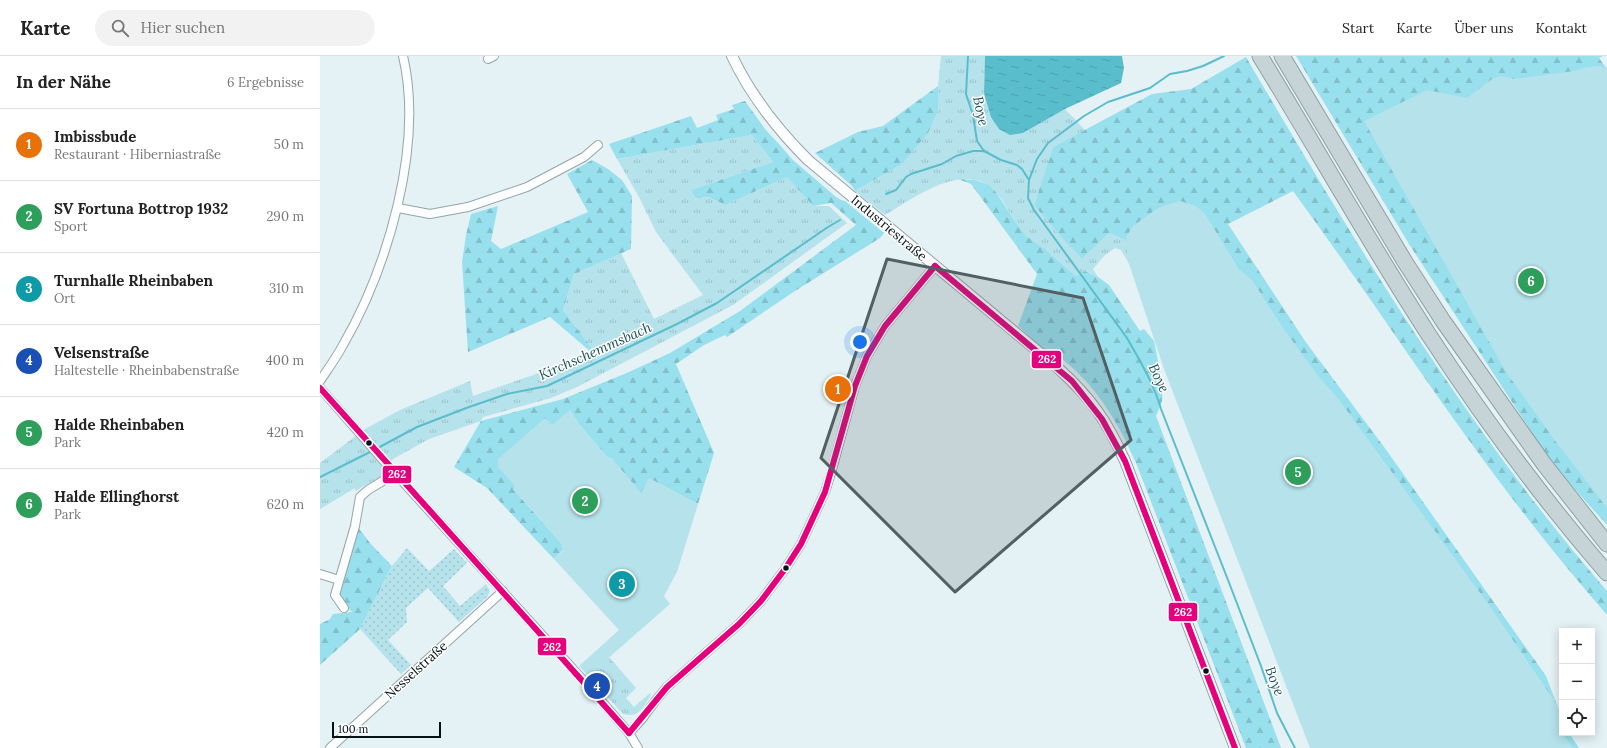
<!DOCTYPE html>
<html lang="de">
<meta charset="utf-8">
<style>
body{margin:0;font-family:Lora,serif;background:#f2f2f2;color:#222}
.controls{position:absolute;right:12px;bottom:12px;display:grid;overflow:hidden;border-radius:0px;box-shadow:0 2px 10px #0003}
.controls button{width:36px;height:36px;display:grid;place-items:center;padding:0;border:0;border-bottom:1px solid #e0e0e0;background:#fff;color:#222;font:20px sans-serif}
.scale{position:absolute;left:12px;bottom:10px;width:109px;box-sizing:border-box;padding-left:4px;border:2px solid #031215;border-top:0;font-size:11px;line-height:14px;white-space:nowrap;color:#031215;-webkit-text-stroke:3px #fff;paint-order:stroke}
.you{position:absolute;left:540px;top:286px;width:14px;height:14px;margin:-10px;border:3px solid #fff;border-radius:50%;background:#1a73e8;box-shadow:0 0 0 6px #1a73e833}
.badge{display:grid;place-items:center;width:26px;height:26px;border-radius:50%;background:#2563eb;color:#fff;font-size:13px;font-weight:700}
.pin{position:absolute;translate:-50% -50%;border:2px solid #fff;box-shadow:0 1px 4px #0006}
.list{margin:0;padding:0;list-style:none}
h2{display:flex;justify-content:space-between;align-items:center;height:52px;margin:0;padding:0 16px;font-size:17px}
h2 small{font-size:13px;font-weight:400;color:#767676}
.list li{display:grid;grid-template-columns:26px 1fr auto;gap:12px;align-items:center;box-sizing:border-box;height:72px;padding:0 16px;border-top:1px solid #e0e0e0}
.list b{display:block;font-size:15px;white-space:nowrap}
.list p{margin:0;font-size:13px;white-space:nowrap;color:#767676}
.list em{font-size:13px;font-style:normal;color:#767676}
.icon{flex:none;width:22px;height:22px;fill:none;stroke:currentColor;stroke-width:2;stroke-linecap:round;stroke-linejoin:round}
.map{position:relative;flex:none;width:1287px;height:692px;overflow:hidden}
header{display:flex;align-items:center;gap:24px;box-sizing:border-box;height:56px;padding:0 20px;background:#fff;border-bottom:1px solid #e0e0e0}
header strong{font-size:19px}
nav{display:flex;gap:22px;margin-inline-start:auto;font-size:14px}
.search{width:280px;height:36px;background:#f2f2f2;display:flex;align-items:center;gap:10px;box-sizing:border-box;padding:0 14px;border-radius:22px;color:#767676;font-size:15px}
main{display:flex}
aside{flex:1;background:#fff}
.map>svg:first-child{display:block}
.grass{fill:url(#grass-tufts)}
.forest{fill:url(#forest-firs)}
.park{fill:#b6e2eb}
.garden{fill:url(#garden-dots)}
.water{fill:url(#water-ripples)}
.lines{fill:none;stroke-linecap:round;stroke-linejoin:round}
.stream{stroke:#59bdcc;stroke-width:2}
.minor-casing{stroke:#96a4a7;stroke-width:10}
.tertiary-casing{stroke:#96a4a7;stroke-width:12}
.motorway-casing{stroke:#8da0a4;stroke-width:17}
.minor{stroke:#fbfdfe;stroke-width:8}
.tertiary{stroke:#fbfdfe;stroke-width:10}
.motorway{stroke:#c7d4d7;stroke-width:15}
.bus-1-casing{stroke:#fff;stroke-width:9}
.bus-1{stroke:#e5007d;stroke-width:6}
.marked{fill:#526063;fill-opacity:0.2;stroke:#526063;stroke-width:3;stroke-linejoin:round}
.bus-dot{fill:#031215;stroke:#fff;stroke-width:1.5}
.labels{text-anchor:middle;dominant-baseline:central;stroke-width:3;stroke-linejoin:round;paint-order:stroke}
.street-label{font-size:13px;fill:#031215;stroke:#fff}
.water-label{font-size:14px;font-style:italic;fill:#1c5059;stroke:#fff}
.line-badge{stroke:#fff;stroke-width:1.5}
.badge-label{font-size:11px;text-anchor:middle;font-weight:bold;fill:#fff}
</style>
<header>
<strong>Karte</strong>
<div class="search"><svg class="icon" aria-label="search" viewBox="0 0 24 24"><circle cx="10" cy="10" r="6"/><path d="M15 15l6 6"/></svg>Hier suchen</div>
<nav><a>Start</a><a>Karte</a><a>Über uns</a><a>Kontakt</a></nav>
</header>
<main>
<aside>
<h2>In der Nähe<small>6 Ergebnisse</small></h2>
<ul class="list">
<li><span class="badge" style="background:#e8710a">1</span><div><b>Imbissbude</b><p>Restaurant · Hiberniastraße</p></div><em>50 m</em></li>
<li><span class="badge" style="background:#2e9e5b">2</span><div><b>SV Fortuna Bottrop 1932</b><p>Sport</p></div><em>290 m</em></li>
<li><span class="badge" style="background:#0f9aa8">3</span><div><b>Turnhalle Rheinbaben</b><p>Ort</p></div><em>310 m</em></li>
<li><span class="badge" style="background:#1a4fb4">4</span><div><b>Velsenstraße</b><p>Haltestelle · Rheinbabenstraße</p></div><em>400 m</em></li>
<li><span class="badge" style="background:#2e9e5b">5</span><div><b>Halde Rheinbaben</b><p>Park</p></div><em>420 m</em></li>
<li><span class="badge" style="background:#2e9e5b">6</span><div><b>Halde Ellinghorst</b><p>Park</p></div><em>620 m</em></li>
</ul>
</aside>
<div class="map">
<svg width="1287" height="692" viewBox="0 0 1287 692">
<defs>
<pattern id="grass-tufts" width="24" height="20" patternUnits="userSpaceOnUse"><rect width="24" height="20" fill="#b6e2eb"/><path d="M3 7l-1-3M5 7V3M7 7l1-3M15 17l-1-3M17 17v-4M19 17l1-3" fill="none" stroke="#9bc1c9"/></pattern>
<pattern id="forest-firs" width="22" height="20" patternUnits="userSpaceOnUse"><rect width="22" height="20" fill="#98e0ed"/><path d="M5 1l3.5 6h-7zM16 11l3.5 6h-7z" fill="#81bfca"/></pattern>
<pattern id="garden-dots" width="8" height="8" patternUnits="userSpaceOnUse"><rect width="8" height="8" fill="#b6e2eb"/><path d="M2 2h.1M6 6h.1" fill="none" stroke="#9bc1c9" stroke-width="1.8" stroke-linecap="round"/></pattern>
<pattern id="water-ripples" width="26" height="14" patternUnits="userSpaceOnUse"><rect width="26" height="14" fill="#59bdcc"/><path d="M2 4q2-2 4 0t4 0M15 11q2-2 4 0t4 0" fill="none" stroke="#4ca1ae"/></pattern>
</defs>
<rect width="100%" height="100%" fill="#e4f2f5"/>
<g class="grass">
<path d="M621,0H665L664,37L703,77L745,53L765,74L733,91L714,149L742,182L762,203L789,177L805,184L832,247L801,194L795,192L785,199L773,213L778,221L767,215L756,220C746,211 736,202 726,194C720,189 712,185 706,180C693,167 687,148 675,135C645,103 592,143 565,159L535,135L582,108L618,54V30Z"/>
<path d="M432,79L453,106L371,134L379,142L389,141L405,149L467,121L493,150H509L527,167L413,249L257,331L231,342L163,361L161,365L109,383L73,403L66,418L35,435V432L0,453V407L45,373L80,354L150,325L153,340L216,318L274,295L243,254L254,218L301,197L334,263L383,239L336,176L319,141L297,103Z"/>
<path d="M289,601L316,632L306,642L314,651L330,637L331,639C324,650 319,663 303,658L268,620Z"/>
</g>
<g class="forest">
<path d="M976,0H1283L1279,2L1287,13V469L1233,409L1089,188Z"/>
<path d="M926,1C1035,187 1146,372 1287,535V559C1200,460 1125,352 1050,243C1025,207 999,171 973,135L908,168L985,285L1067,395L1226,620L1242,662V677H1249L1259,692H1028L805,184L789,177L762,203L742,182L714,149L733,91L832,38L871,33Z"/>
<path d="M618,30V54L608,77L582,108L535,135L532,130L495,97L538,76L563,70Z"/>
<path d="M425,45L445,73L459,88L473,104L516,141L521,144L525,145L564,177L560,182L475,235L407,281L405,279L384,289L356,308L394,397L378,448L330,423L321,438L291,402L287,401L259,368L250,354L193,433L242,488L243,494L234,503L167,432L134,411L161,365L243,343L309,316L350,297L420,255L536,169L511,147L493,150L467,121L405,149L389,141L379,142L375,141L371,134L453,106L432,79L297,103L289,88L371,60L377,72L398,64L396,59L414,53L412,49Z"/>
<path d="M272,104L288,113L302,124L312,140L311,193L254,218L243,254L274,295L271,296L230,261L148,296L142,206L146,179L151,158L178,150L171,185L181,193L268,156L247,118Z"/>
<path d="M638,123L655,124L669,129L676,136L696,167L706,180L725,193L756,220L766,215L778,221L789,229L820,275L824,273L834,285L843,330L842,345L836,360L961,692H926L818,412C801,371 778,331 742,303C739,300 735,300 731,298C719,291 709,279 698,270L717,218L651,128Z"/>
<path d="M38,471L50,487L72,510L40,573L0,609V568L10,563L13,558L32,556L18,541Z"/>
</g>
<g class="park">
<path d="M1280,10L1287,13V452L1236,386L1186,316L1044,65L1107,34L1147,42L1172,23L1180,20L1195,23L1254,15L1266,11Z"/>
<path d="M860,145L876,150L885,158L919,213L932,224L963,272L999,321L1017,341L1169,549L1234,644L1238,650L1242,677L1253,692H990L844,313L808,205L806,181L813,170L835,154L843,150Z"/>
<path d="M250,354L259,368L287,401H291L321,437L329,422L378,448L357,516L344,540L350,548L268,620L259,610L299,574L234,503L243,495L242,488L193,433L195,430L178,411V403L225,362L232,369Z"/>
</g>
<path class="garden" d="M87,492L109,515L134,493L147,507L123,530L140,550L166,528L170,535L167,541L139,566L108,532L86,552L87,566L68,584L91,609L81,618L40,573L72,510Z"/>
<path class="water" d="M665,0H802L804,12L801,27L745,53L703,77L690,79L679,73L671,61L664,37Z"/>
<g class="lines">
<g class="stream">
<path d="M648,0L646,38L653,59L657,85L664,95L681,104L697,109L702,113L709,124L708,142L714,154L807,282C820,305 834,328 841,353L908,524L941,610L957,657L975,692"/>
<path d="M709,124L717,103L728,87L764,60L788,46L830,32L850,18L867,15L883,10L904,0"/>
<path d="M566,138L576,134L586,121L591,118L622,108L636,100L653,95H664"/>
<path d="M56,393L97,371L149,351L187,338L227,330L357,268L397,247L508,171L520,164"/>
<path d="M0,421L52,395"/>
</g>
<defs>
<g id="minor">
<path d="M168,3L174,0"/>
<path d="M78,152L110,158L148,151L207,131L264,101L278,89"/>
<path d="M0,325C8,313 16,302 23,289C68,211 104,89 83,0"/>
<path d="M0,332L64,405L263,624L309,677L318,692"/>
<path d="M0,518L19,524"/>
<path d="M24,552L15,539L35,470L40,441L48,434L76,417"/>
<path d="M309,677L322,663L336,644L347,631L419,568L441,545L465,513L481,488L505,436L511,417L535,330L547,300L565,270L615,210"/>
<path d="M10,692L183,535"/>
</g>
<path id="tertiary" d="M412,0C431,40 457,73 488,104L738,312C771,342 787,365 805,405L915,692"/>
<g id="motorway">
<path d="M940,0C997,93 1050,188 1109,279C1163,362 1222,442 1287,517"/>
<path d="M962,0L1085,206L1123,265L1224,408L1287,488"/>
</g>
</defs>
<use href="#minor" class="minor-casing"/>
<use href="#tertiary" class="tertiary-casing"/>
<use href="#motorway" class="motorway-casing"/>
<use href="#minor" class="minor"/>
<use href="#tertiary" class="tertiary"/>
<use href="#motorway" class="motorway"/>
<defs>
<g id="bus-1">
<path d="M615,210L752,325L782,363L805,405L915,692"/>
<path d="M0,332L309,677"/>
<path d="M309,677L347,631L419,568L441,545L465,513L481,488L505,436L535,330L547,300L565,270L615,210"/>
</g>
</defs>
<use href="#bus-1" class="bus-1-casing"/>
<use href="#bus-1" class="bus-1"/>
</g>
<path class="marked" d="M567,203L763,242L811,384L635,536L501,402Z"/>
<g class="bus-dot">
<circle cx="49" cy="387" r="3.5"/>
<circle cx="466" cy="512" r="3.5"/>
<circle cx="886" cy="615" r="3.5"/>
</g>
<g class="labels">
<g class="street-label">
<text transform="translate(569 172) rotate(40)">Industriestraße</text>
<text transform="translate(96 614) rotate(-42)">Nesselstraße</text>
</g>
<g class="water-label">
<text transform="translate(661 55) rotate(78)">Boye</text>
<text transform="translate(275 295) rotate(-24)">Kirchschemmsbach</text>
<text transform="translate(839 322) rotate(65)">Boye</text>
<text transform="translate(955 625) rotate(69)">Boye</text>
</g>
</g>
<g class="line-badge">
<rect x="711" y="294" width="31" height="19" rx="4" fill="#e5007d"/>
<rect x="62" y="409" width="30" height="19" rx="4" fill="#e5007d"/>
<rect x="848" y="546" width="30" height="20" rx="4" fill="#e5007d"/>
<rect x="217" y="581" width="30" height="19" rx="4" fill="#e5007d"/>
</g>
<g class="badge-label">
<text x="727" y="307">262</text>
<text x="77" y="422">262</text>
<text x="863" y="560">262</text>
<text x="232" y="595">262</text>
</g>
</svg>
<div class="controls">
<button>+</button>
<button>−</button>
<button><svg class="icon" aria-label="locate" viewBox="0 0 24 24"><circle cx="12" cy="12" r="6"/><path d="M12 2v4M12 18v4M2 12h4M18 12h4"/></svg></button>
</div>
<div class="scale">100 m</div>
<div class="you"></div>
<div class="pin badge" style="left:518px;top:333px;background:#e8710a">1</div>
<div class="pin badge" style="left:265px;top:445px;background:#2e9e5b">2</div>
<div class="pin badge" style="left:302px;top:528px;background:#0f9aa8">3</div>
<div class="pin badge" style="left:277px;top:630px;background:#1a4fb4">4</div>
<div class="pin badge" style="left:978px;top:416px;background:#2e9e5b">5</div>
<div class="pin badge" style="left:1211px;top:225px;background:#2e9e5b">6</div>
</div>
</main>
